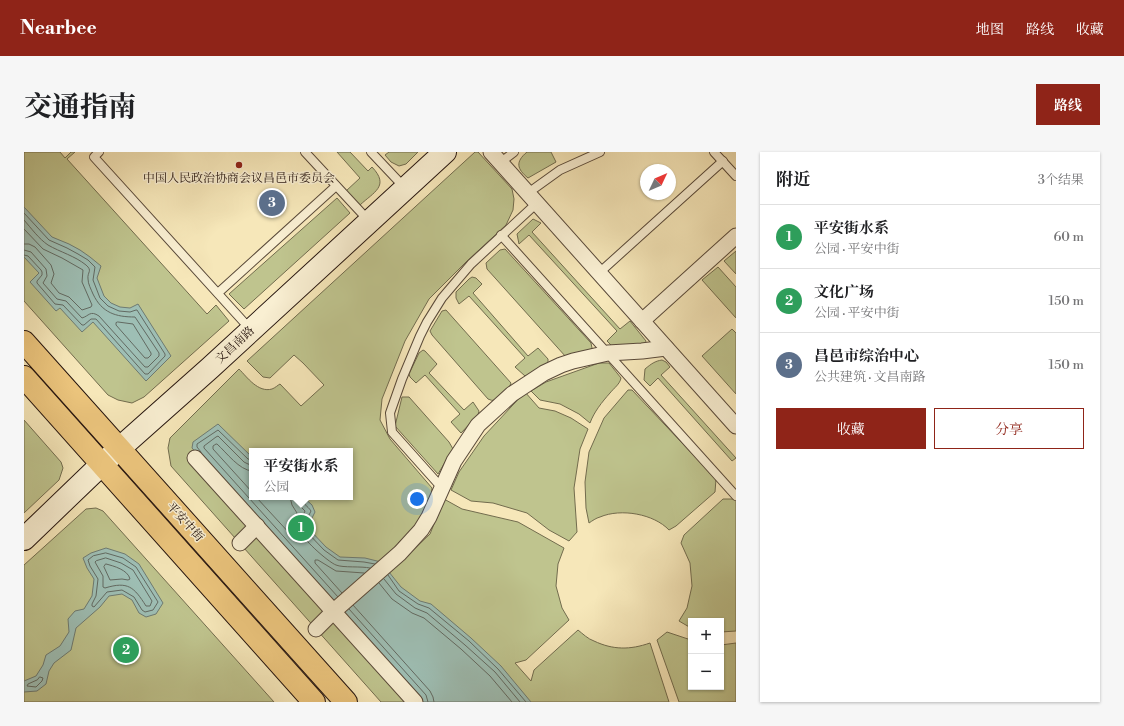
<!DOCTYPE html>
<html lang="zh">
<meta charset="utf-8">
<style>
body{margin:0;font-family:"Libre Bodoni","Noto Serif SC",serif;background:#f6f6f6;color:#202124}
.controls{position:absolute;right:12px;bottom:12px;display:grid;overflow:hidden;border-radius:0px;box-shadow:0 1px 3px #0004}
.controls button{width:36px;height:36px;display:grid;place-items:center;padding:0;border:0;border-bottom:1px solid #e0e0e0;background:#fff;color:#202124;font:20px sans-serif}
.compass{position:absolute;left:616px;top:12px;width:36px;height:36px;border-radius:50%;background:#fff;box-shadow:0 1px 3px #0004;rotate:46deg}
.you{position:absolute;left:393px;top:347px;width:14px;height:14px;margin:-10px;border:3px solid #fff;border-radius:50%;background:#1a73e8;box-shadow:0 0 0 6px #1a73e833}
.badge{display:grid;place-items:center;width:26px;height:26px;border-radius:50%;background:#8f2418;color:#fff;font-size:13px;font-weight:700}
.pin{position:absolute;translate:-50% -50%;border:2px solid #fff;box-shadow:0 1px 4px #0006}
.popup{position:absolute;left:225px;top:296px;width:104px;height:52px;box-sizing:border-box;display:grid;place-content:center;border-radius:0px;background:#fff;filter:drop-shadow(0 1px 3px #0005);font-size:13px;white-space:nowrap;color:#757577}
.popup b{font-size:15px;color:#202124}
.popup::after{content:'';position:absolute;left:50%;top:100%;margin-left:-8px;border:8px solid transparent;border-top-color:#fff}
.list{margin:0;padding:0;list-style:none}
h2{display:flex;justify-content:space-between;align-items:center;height:52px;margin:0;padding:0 16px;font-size:17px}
h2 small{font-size:13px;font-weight:400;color:#757577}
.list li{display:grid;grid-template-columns:26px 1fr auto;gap:12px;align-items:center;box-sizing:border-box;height:64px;padding:0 16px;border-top:1px solid #e0e0e0}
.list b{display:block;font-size:15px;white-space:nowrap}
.list p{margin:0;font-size:13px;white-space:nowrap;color:#757577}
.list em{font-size:13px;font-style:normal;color:#757577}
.actions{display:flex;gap:8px;padding:12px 16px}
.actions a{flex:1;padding:9px 0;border:1px solid #8f2418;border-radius:0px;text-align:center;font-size:14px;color:#8f2418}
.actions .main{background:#8f2418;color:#fff}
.map{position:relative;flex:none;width:712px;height:550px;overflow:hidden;border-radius:0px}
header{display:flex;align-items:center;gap:24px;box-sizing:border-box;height:56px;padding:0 20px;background:#8f2418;color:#fff}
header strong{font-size:19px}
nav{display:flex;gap:22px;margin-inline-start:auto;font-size:14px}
.intro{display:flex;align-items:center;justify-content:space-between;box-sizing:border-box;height:96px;padding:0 24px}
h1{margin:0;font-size:28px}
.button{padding:10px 18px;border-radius:0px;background:#8f2418;color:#fff;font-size:14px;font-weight:700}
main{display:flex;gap:24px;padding:0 24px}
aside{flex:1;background:#fff;border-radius:0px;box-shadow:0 1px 3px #0004}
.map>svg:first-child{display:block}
.green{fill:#bfc48e;stroke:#726c4e;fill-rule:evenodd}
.water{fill:#9ebfb5;stroke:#6e7b72}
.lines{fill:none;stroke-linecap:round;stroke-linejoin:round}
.shore{stroke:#626a62;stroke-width:1}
.lane-casing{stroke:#594939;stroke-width:10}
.street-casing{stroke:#594939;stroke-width:17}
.secondary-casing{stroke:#25140e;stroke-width:24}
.primary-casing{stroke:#25140e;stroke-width:24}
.lane{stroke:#f9efd2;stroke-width:8}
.street{stroke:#f9efd2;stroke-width:15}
.secondary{stroke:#f9efd2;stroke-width:22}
.primary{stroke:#ebc47c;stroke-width:22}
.poi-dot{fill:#8f2418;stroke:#f9efd2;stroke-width:1.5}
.labels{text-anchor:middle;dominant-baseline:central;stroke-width:3;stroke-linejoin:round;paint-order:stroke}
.poi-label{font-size:12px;fill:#25140e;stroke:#f9efd2}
.street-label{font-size:12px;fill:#25140e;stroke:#f9efd2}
</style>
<header>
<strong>Nearbee</strong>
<nav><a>地图</a><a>路线</a><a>收藏</a></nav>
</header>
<div class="intro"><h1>交通指南</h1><a class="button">路线</a></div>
<main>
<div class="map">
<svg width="712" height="550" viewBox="0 0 712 550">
<rect width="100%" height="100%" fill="#f6e7b9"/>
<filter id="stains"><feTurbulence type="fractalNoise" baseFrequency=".005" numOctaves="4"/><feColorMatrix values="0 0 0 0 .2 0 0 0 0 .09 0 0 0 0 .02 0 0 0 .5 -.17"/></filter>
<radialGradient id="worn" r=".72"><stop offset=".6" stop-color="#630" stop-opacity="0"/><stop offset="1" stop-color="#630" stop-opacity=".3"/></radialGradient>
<g class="green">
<path d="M0,0H36L41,6L47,0H51L43,7L183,162L192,153L205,169L120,245L108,251L94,248L84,243L0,149Z"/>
<path d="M313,0H326L344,19L348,15C366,34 350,40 336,53L322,39L336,26Z"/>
<path d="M365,0H394L382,12L375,14L367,10L361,3Z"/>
<path d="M451,0H454L488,37L490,47L489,58L482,73L442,110L405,147L381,189L358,247L356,268L366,287L408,336L407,345L391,375L374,391L386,401L406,382L420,347L438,357L494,370L540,396L534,412L532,434L538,456L545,468L502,508L491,511L507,529L510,518L554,478C559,482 564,487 570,489C589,498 606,498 626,491L645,550H357L147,314L144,296L146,286L215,217C223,225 234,241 248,237C251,236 254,233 256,232L277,254L300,233L279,211L270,203L246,226L239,225L223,209ZM228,299H326V345H228Z"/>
<path d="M503,0H527L532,10L504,26C493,17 491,10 503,0Z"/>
<path d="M313,46L326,61L220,157L205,142Z"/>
<path d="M509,67L517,71L508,80L596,177L606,169L622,189L621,192L591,197L583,189L593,179L505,83L495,92L493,82Z"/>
<path d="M481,97L567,191L568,196L565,200L542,205L463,117L462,111L476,98Z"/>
<path d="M712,99V122L700,109Z"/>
<path d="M694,115L712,135V166L678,128Z"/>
<path d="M448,125L452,126L458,132L449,141L504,204L514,196L524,207V212L504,223L501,224L491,215L501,206L445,144L435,152L432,146V140L445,127Z"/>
<path d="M422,158L487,231C486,236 476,246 471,248C468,249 467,248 464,247L408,183L406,179L418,159Z"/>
<path d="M708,177L712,181V242L678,204Z"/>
<path d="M399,198L401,199L413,212L405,221L440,258L449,250L455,259L454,263L437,281L427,270L436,262L401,223L392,231L386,225L385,222L395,201Z"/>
<path d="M638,208L642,210L646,215L637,223L712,306L708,309L634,226L626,234L620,228L621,217C627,212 631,209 638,208Z"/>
<path d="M575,211H585L597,226C596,232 590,236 586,241C578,250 570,260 566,271L555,262L536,252L516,248L507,239L522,230Z"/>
<path d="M604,238H608L692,327L691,340L652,374L645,378C630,362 597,356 576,365C572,366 568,369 565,371L562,356L561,330L565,300L580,266Z"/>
<path d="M501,240L515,256L531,259L547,266L564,277L556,297L550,336L553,380L545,389L525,378L503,361L469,351L447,349L427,338L435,320L460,284Z"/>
<path d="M378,245H385L425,290L429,297L414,322L371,274Z"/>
<path d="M0,268L37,310L39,316L35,328L0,361Z"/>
<path d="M699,347H711L712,348V479L697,480V469H667V476L655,469L663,456L668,434L666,411L657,391L660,383Z"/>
<path d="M72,356L79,359L250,550H0V413L62,357Z"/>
<path d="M643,480L667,488V535H697V493L712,491V550H655L633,488Z"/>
</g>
<g class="water">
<path d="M0,55L28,85L45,92L56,98L66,105L77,114L73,126L80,144L87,151L96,155L106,156L114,152L147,204L122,229L69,170L58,180L36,156L32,159L6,130L15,121L0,105Z"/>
<path d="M194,272L228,305V345H279L288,353L291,360L287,368L284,376L302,395L316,405L341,406L357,410L377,435L396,449L407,452L447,486L477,514L507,550H396L168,296L169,290Z"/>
<path d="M82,396L101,402L115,412L139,451L132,462L122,465L115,461L108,448L98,442L85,444L76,455L52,476L47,498L30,511L25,519L22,532L13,539L0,540V529L12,524L19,513L22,503L36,494L45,480L44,467L51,459L60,457L68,444L70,427L63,416L59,406L67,401Z"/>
</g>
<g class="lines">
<g class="shore">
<path d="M0,61L25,88L43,96L54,102L64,108L71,115L69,128L76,146L84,154L95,159L106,160L112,158H113L141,202V204L124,222H121L72,167H67L60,173H58L39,153L31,152L13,131V129L18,123V120L17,118L4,104L0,103"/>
<path d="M0,68C7,76 15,87 24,93C36,100 51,104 62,113C69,119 63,120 64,127C64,132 67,137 69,142C78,161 92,165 111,165L135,201V204L124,215H121L75,164C66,158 65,164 58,166L42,149L33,147L19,131L23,124L22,117L7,100L0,98"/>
<path d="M0,77L19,97L38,106L59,118L58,130L68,153L67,155L58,158L45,145L35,141L27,131L30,122L27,113L11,95L5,92H0"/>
<path d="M94,170L109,172L127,201V203L124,206H121L92,173V171Z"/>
<path d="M177,300L173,295V292L194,278L224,307L228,308"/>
<path d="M228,313L224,312L220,310L194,284L192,285L180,294V296L314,445"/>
<path d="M228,319C215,318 203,301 193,292H192L189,294V297L228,340"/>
<path d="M232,345L268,384L270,382L269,374L273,361L268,353L266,345"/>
<path d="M272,345L273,351L281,359C279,364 274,371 275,377C276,385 304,410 312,413C319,416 337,414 346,416"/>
<path d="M277,345C277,351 284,354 287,359L280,373V377L300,398L314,408L340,410L351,412"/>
<path d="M82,401L99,406L112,415L134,450L129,458L121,460L118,458L110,445L98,438L83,440L70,455L68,454V452L72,444L74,427L66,414L64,408L69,404Z"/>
<path d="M82,406L97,411L109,418L128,449L126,454H122C110,435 104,429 81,436L79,435V424L71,410L72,409Z"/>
<path d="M82,412C90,414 104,418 106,427L104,428L98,427L86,428L80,415Z"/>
<path d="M364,423L375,439L394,452L405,456L445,489L474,517L502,550"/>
<path d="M360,427L372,442L391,456L403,461L441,493L471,520L496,550"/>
<path d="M355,431L368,447L388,461L400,466L437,497L466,524L488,550"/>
<path d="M318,441L291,411V408H294L312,419L340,421"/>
<path d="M329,453L406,539L409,545L410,550"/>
<path d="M325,457L402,543L404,550"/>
<path d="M16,525L19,526L18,529L12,535L3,534L4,532L13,528Z"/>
</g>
<defs>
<g id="lane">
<path d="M75,0L70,5L227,178"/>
<path d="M281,0L345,69"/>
<path d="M347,0L381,36"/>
<path d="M690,0L712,24"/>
<path d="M476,11L490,0"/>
<path d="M504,41L536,18L576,0"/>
<path d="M477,83L712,344"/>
<path d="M575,121L699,9"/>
<path d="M194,141L312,34"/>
<path d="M418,336L368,280L366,261L378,227L396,184L403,170L418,146L447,112L513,51"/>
</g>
<g id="street">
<path d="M467,0L712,274"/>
<path d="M618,169L712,84"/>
<path d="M171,306L391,550"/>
<path d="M216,391L233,374"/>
<path d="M292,477L310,459L376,401L397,378L405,365L430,309L454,273L488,242L520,221L537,213L549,209L584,201L618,199L642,196"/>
</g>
<path id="secondary" d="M0,387L78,312L186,216L421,0"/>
<g id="primary">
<path d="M0,190L322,550"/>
<path d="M0,225L290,550"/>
</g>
</defs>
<use href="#lane" class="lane-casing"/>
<use href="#street" class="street-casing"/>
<use href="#secondary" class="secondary-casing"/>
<use href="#primary" class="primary-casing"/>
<use href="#lane" class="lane"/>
<use href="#street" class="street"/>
<use href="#secondary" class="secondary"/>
<use href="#primary" class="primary"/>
</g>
<circle class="poi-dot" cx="215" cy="13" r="4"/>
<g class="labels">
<g class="poi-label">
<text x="215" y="26">中国人民政治协商会议昌邑市委员会</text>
</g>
<g class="street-label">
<text transform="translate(211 193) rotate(-43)">文昌南路</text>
<text transform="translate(161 370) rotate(48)">平安中街</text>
</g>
</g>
<rect width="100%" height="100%" filter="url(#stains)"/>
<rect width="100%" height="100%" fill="url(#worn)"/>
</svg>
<div class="controls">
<button>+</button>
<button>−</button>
</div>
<svg class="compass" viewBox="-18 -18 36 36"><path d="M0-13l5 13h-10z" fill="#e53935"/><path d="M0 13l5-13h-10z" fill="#757577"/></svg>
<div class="you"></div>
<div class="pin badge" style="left:277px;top:376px;background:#2e9e5b">1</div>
<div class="popup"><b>平安街水系</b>公园</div>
<div class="pin badge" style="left:102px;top:498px;background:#2e9e5b">2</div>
<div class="pin badge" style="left:248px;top:51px;background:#5c6f8a">3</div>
</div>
<aside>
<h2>附近<small>3个结果</small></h2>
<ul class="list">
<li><span class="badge" style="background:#2e9e5b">1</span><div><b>平安街水系</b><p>公园 · 平安中街</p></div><em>60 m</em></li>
<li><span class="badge" style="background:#2e9e5b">2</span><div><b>文化广场</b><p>公园 · 平安中街</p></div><em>150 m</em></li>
<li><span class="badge" style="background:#5c6f8a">3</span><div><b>昌邑市综治中心</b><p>公共建筑 · 文昌南路</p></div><em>150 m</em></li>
</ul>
<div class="actions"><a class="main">收藏</a><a>分享</a></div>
</aside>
</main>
